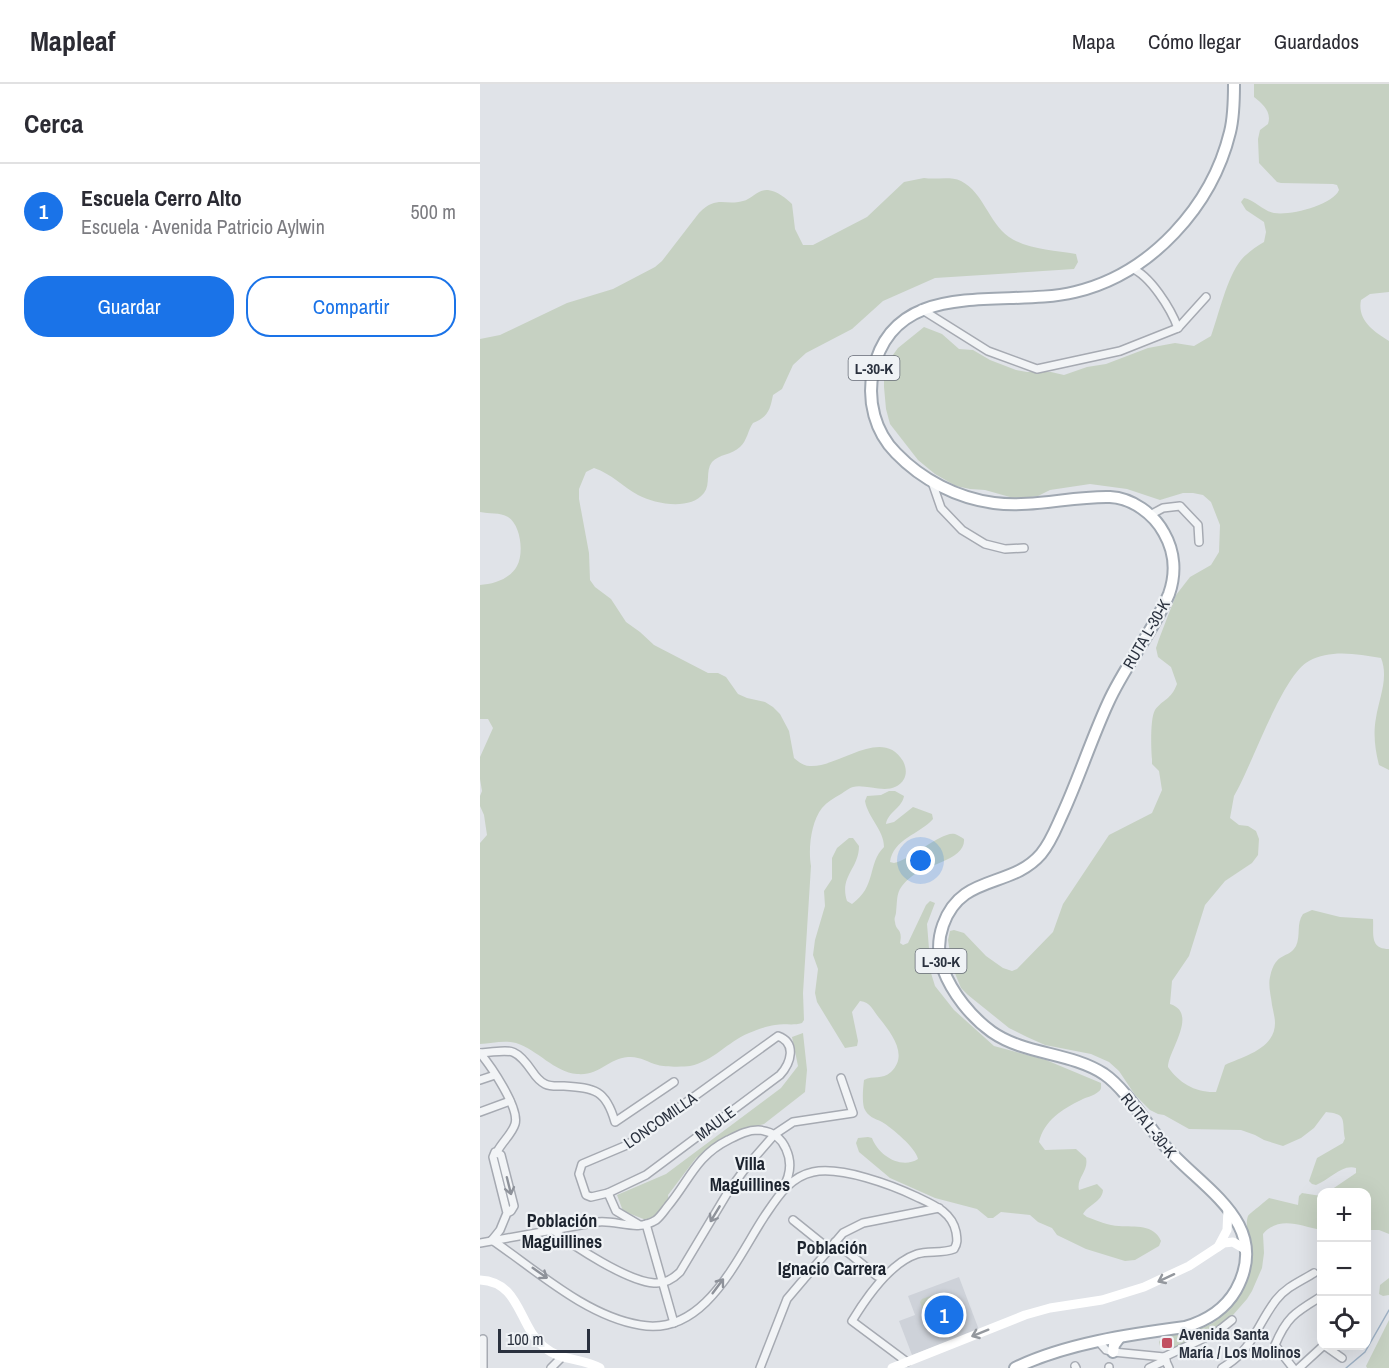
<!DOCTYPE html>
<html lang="es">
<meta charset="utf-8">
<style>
body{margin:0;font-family:"Archivo Narrow",sans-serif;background:#f7f7f7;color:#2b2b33}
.controls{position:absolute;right:18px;bottom:18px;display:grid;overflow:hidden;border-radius:12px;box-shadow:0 6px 24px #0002}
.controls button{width:54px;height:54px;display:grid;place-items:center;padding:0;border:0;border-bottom:2px solid #e1e1e2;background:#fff;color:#2b2b33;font:30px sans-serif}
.scale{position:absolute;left:18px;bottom:15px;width:92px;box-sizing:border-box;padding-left:6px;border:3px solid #2a313e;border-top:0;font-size:16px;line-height:21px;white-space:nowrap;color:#2a313e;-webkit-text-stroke:4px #eff2f5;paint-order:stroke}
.you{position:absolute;left:441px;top:777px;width:21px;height:21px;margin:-15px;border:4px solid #fff;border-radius:50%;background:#1a73e8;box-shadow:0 0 0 9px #1a73e833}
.badge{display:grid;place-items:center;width:39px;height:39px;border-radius:50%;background:#1a73e8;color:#fff;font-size:20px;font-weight:700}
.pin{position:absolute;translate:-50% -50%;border:3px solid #fff;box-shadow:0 2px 6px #0006}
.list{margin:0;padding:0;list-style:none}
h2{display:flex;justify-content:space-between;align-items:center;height:78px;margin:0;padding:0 24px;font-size:26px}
h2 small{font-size:20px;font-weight:400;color:#7c7c81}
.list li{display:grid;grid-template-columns:39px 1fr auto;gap:18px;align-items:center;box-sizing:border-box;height:96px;padding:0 24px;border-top:2px solid #e1e1e2}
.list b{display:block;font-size:22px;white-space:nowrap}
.list p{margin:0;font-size:20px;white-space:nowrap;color:#7c7c81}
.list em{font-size:20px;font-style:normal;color:#7c7c81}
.actions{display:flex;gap:12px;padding:18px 24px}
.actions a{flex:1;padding:14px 0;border:2px solid #1a73e8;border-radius:24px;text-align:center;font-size:21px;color:#1a73e8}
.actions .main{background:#1a73e8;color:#fff}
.icon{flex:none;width:33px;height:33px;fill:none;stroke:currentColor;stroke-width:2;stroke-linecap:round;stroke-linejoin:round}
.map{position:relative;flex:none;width:909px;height:1284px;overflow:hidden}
header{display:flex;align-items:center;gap:36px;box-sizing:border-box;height:84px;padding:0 30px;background:#fff;border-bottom:2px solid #e1e1e2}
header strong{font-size:28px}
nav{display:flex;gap:33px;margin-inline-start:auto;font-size:21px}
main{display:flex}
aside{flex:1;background:#fff}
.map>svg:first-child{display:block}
.built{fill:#ced2d9}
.green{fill:#c6d1c2}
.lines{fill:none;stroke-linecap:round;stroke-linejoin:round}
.stream{stroke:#9eb1c5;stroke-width:1.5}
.street-casing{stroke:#a6aab2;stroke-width:10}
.primary-casing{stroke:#a0a8b2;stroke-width:14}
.street{stroke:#f2f4f6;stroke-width:7}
.secondary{stroke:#fff;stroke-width:9}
.primary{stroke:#fff;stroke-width:10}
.oneway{stroke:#8e929a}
.oneway2{stroke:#94989e}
.poi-dot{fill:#c25062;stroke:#eff2f5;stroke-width:2}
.labels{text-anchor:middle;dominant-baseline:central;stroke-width:4.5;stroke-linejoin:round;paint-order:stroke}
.shield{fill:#eff2f5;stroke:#656b75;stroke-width:1.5}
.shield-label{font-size:15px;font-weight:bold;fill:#2a313e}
.street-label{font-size:16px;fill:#2a313e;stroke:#eff2f5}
.poi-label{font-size:16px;font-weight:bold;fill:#2a313e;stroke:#eff2f5;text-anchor:start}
.neighbourhood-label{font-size:18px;font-weight:bold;fill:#1c232e;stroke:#eff2f5}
</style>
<header>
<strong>Mapleaf</strong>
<nav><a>Mapa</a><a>Cómo llegar</a><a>Guardados</a></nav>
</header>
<main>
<aside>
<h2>Cerca<small></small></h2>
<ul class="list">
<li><span class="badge">1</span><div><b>Escuela Cerro Alto</b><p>Escuela · Avenida Patricio Aylwin</p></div><em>500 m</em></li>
</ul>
<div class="actions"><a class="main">Guardar</a><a>Compartir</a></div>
</aside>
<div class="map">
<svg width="909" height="1284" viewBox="0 0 909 1284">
<rect width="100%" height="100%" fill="#e0e3e8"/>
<path class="built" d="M479,1193L499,1246L432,1271L419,1237L435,1231L428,1212Z"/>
<g class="green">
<path d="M774,0H909V208L890,210L881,216C877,236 893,247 909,257V686L899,681C895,666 893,649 896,634C899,614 909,594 901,574C878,570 850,565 829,577C802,591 772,682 754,712L750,734L759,741L768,742L776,747L779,755L778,771L772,779L745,797L725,821L709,872L692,897L690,920C719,929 688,967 688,983C699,999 716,1009 736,1008L745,981C764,972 795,965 795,939C795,933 793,927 792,921C791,912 788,901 790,893C796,866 808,876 816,862C821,851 816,840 823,830L832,826L860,833L893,835C894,849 889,865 909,865V1150L899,1146H887L886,1108H848L876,1089V1084C861,1080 850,1096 836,1101L832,1100L829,1097L837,1074L863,1059C866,1051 865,1058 864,1049C863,1033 864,1030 846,1028L834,1044L821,1054L803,1062L784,1056L775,1051L761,1046L709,1045L684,1031L678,1030L670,1026L655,1011L639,987L629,978L611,970L565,961L547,953L529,944L488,911L481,904L472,882L468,856L470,847L474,846L484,849L506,872L523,884L532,887L537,885L573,848L583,820L629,751L672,729L682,706L679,687L672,680V675C671,666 670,634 675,626C683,615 691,616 697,600L691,583L678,573L676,564L679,555L696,511L710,493L731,481L739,468L740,441L731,418L723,411L713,409H703L680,416L647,405L610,400L570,406L558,412L537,415L505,406L490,405L476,402L455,390L438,376L410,340L406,325L404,303V293L410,275L418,264L444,243L462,250L479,265L493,266L510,276L536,286L547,288H571L584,291L607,283L626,280L668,264L695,259L714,262L731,252C739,230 747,193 761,176C768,168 776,163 784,158L786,148L784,138L766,126L761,118L764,114C775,116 783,127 794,129C810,132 853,121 859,106L857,101L853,100L801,99L797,98L779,79L778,55L780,46L788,40C792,28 783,20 774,13Z"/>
<path d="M444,94C456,96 470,92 481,97C504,109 508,138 529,153C548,166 574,166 596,170L598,178L594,185L455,194L403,217L372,245L326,269L313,281L302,305L293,311C290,326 288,333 273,339C268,346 267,357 260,363C252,371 239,370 232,378C225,387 231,400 224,409C210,427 175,420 158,411C143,403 132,390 114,384L106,388L99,405V415L109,469L110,496L115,503L131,515L146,538L160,548L174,561L228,589H238L246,593L258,610L267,614L285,618L293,623L300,630L309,647L314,674C319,678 323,682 330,682C358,684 402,642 423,677C426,683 427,689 424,695C413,714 387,699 373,703C369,704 364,708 361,710C354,714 347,718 342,724C331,738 328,765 331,782L323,909L324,936L322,939C312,942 305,939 295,941C287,942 276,946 269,949C247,958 234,977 210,982C203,983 184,983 178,981C167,978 160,972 148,973C127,975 120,992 97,990C74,988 58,966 36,959C25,956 12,959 0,960V759L7,751L4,731L0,722V712L2,707L0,695V673L13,644L8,635H0V501C14,500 30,495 37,482C44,470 41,441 28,433C20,428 9,430 0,428V255L20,251L87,219L133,205L175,183L182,177L219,129C237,111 244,122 263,117C272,115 278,105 288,106C297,107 306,114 312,120L315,145L323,161H333L387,133L424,98Z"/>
<path d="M409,707H415L424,712C422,724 408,728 406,740L414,738L433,723L452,730L453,735C440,750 413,755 410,778L414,779C430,776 463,746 475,750C478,751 481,753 484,755C486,776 444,781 431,793C415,806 418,812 416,829C415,834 414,834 415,838C416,848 423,844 420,859L423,861L428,859L446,821L450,817L455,819L447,840L451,889L455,902L474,926L514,962L566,976L621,999C621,1004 622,1005 618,1008C614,1012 606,1013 601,1016C582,1025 564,1037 559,1058L565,1066L596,1065L606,1074C609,1087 596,1094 599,1106L617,1100L623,1106C622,1118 609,1120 603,1130L607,1133C616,1136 629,1142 639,1142C655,1143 674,1140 681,1157L679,1162L655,1176L645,1177L606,1165L577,1151L572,1144L558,1138L550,1131L521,1128L513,1134H508L497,1125L455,1114L410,1094L379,1068L376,1059L378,1054L388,1053L392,1054C398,1071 421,1086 438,1075C436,1064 412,1044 402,1038C394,1034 388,1033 384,1024C382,1016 383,1004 384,996C393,991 402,996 411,988C429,971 411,949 400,935C393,927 391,918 380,917L372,928L378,957L377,962L365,964L337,918L335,909L338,885L333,871L335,856L345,822L344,807L352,795V774L357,764L369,754H373L379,762C379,785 359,792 367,817L372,820C397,802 387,780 404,763C404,746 388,734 385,717L387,712L401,711Z"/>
<path d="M323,949L327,986L325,1008L284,1040L262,1046L240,1055L216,1074L188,1111L189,1117L176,1131L166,1136L143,1127L137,1111L186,1090L301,1004L318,982L312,953Z"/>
<path d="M822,1109L841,1112V1146C821,1142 799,1131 783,1150L784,1169L782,1184L772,1207L767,1215L753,1231L737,1244L720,1249L693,1266L680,1262L679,1258L681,1254C697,1248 715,1248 731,1240C750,1229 774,1192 772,1169C771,1159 764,1143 768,1132C769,1130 786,1117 789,1114L818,1121L819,1112Z"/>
<path d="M909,1194V1211L903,1212L899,1210L900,1201Z"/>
<path d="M459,1209L469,1237L450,1244L440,1218L442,1215Z"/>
<path d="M909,1236V1284H887L886,1282Z"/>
</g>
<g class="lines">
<path class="stream" d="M866,1284L885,1268L909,1226"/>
<defs>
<g id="street">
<path d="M651,184C670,191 691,225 698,244"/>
<path d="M441,225L508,267L557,285L640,267L698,244L726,213"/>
<path d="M452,398L461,424L482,446L505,460L525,465L544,464"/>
<path d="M670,431L683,424L700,422L718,441L719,458"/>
<path d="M298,952C317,959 311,979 300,991L166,1091L128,1109L111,1113L106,1111L99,1090L102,1080L147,1061Z"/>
<path d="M0,969C30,967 34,961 52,987C56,993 59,997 65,1000C71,1003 78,1002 84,1002C115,1004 126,1006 135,1038L194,998"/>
<path d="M0,969C10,981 40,1024 35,1040C32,1050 22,1058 17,1068"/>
<path d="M0,996L15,991"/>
<path d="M0,1028L30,1017"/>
<path d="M128,1109L136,1127L158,1140"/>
<path d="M313,1136L349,1165"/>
<path d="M166,1140L194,1239"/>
<path d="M73,1146C95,1163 147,1197 174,1199C185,1200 193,1195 200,1188L248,1108L267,1082L295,1050L313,1038L373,1029L361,994"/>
<path d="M12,1156C56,1186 106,1232 160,1241C224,1253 256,1176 284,1133C297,1114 309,1093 333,1088C361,1082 412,1101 437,1113C454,1121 472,1128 476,1148C477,1155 478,1159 474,1165C462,1170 448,1166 437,1170C410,1179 386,1214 372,1237L427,1278"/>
<path d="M12,1156L20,1146L27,1129L13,1073L15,1068L21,1071L34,1122L31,1127L27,1129"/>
<path d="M355,1158L397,1192"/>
<path d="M0,1159L118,1138C138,1136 157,1148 176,1136C181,1132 184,1127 188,1122C209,1097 216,1072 248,1056C258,1051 267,1046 278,1046C292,1047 301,1053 306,1065C312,1078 310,1092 303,1104"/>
<path d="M619,1258L626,1266L633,1268L684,1273L737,1248L752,1236"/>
<path d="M845,1262L862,1274"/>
<path d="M684,1273L689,1284"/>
<path d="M595,1282L596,1284"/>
<path d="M629,1283V1284"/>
<path d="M3,1284V1255"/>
<path d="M71,1284L82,1273"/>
<path d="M280,1284L307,1215L363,1149L383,1139L459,1124"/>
<path d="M669,1284L686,1276"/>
<path d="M742,1284C774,1265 776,1242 796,1216C806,1203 821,1197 834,1189"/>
<path d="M813,1284L795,1261C807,1232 816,1228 842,1212"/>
<path d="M819,1284L843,1262"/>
</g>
<g id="primary">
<path d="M633,1268L634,1261L639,1254"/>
<path d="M535,1284C584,1260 650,1250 705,1243C726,1237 745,1225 756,1206C793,1139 721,1104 685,1062C667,1041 646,1005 624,990C590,968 545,971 512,948C491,933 472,909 463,885C458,871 458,855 463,841C481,789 531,805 561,770C571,758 576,744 582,731C599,694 611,656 628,619C645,581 673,548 689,510C696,490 695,468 684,449C674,430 652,414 630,413C591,412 553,424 514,419C477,414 442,396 416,369C395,348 387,317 393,288C413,190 526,225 595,208C671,190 732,122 750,48C754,32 754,16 754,0"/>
</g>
</defs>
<use href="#street" class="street-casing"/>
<use href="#primary" class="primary-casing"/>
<use href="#street" class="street"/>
<g class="secondary">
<path d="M738,1163L747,1146L748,1125"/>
<path d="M0,1196C41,1198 38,1242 64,1263C80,1277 102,1274 120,1284"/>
<path d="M412,1284L545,1231L570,1224L622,1216L664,1203L709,1182L744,1159L753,1158L765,1165"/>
</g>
<use href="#primary" class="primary"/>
</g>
<defs><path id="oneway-shaft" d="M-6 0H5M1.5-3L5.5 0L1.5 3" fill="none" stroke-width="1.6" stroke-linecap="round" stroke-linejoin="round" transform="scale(1.5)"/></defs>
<g class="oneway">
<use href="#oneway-shaft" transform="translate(29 1102) rotate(76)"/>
<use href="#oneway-shaft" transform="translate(235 1130) rotate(121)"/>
<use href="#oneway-shaft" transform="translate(60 1189) rotate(35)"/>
<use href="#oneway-shaft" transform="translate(238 1202) rotate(-53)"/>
</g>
<g class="oneway2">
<use href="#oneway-shaft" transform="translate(686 1194) rotate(155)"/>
<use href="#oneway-shaft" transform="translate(500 1249) rotate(158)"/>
</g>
<rect class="poi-dot" x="681" y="1253" width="12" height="12" rx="3"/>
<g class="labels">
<g class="shield">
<rect x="368.5" y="272" width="51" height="24" rx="4.5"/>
<rect x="435.5" y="865" width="51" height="24" rx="4.5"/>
</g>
<g class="shield-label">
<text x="394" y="284">L-30-K</text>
<text x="461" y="877">L-30-K</text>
</g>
<g class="street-label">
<text transform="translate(666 550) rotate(-60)">RUTA L-30-K</text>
<text transform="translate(180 1036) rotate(-35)">LONCOMILLA</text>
<text transform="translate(235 1039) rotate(-37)">MAULE</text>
<text transform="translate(669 1041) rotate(51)">RUTA L-30-K</text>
</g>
<g class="poi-label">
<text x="699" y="1250">Avenida Santa<tspan x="699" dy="18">María / Los Molinos</tspan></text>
</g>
<g class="neighbourhood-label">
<text x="270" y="1079">Villa<tspan x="270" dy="21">Maguillines</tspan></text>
<text x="82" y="1136">Población<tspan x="82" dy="21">Maguillines</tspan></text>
<text x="352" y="1163">Población<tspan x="352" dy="21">Ignacio Carrera</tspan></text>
</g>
</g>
</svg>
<div class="controls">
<button>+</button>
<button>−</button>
<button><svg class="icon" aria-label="locate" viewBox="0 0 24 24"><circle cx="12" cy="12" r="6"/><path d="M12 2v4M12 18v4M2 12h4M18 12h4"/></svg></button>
</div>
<div class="scale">100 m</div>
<div class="you"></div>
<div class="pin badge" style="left:464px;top:1231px">1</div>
</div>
</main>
